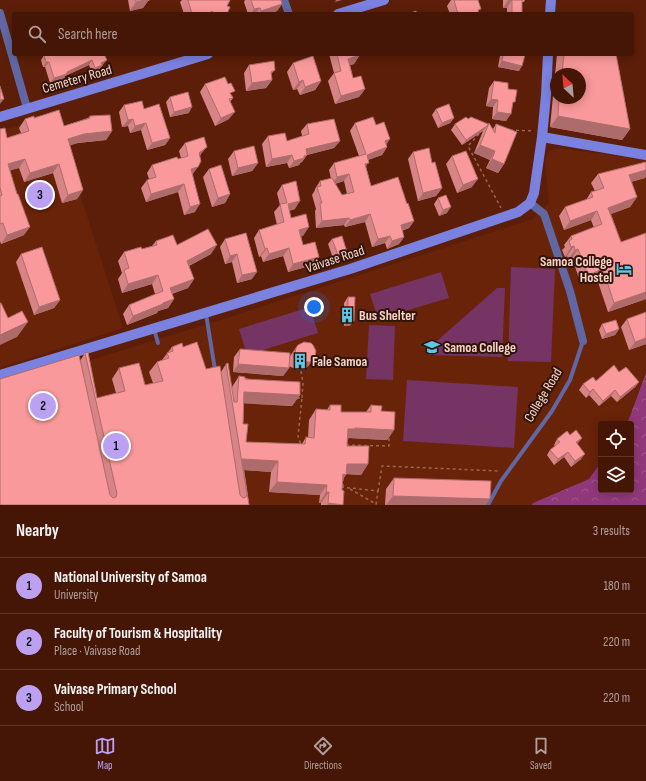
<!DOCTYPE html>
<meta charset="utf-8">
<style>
body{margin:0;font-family:"Sofia Sans Condensed",sans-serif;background:#4c1f10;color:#f1f3f6}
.controls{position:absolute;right:12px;bottom:12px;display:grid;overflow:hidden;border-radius:4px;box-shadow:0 2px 10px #0003}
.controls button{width:36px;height:36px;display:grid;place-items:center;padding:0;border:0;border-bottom:1px solid #5d3528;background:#451606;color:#f1f3f6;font:20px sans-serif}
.compass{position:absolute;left:550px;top:68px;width:36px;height:36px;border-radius:50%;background:#451606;box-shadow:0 2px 10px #0003;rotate:334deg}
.you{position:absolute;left:314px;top:307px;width:14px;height:14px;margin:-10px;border:3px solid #fff;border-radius:50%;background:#1a73e8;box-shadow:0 0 0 6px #1a73e833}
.badge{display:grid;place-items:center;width:26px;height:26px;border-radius:50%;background:#bca0f2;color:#111;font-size:13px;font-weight:700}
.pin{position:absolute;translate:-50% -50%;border:2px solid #fff;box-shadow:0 1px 4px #0006}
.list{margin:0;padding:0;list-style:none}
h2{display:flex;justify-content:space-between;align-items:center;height:52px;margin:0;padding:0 16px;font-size:17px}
h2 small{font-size:13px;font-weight:400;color:#b09f9b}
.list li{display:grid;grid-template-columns:26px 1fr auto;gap:12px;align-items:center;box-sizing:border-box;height:56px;padding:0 16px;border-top:1px solid #5d3528}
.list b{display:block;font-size:15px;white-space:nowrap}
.list p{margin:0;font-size:13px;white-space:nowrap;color:#b09f9b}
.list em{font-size:13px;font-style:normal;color:#b09f9b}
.icon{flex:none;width:22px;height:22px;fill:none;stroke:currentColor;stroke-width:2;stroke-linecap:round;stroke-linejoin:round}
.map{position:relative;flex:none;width:646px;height:505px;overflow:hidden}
.search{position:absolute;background:#451606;box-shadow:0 2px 10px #0003;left:12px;right:12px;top:12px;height:44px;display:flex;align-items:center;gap:10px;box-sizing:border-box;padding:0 14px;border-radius:4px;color:#b09f9b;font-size:15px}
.sheet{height:220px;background:#451606}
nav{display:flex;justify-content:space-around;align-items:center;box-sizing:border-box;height:56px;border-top:1px solid #5d3528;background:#451606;font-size:11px;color:#b09f9b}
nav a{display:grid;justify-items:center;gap:2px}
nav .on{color:#bca0f2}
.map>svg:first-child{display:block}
.built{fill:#692309}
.green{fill:#753463}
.forest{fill:url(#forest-crowns)}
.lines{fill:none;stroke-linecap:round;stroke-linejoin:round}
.path{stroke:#9a6552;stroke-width:1.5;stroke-dasharray:3 3;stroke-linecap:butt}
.lane{stroke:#6167a2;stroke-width:4}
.street{stroke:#6167a2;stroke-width:8}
.secondary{stroke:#7a81de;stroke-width:10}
.wall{fill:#d68485;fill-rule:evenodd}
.shaded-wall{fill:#ae6b6c}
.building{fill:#f9999b;stroke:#ae6b6c}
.labels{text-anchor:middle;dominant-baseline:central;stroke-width:4;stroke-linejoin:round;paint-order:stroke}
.street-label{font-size:14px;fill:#fbd3c6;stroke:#2f140b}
.poi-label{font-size:14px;font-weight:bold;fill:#fbd3c6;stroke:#2f140b;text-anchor:start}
</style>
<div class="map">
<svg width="646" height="505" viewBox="0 0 646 505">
<defs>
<pattern id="forest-crowns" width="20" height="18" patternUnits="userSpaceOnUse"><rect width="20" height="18" fill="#91387b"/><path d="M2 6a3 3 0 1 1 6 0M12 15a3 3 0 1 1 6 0" fill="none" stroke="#a1548c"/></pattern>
</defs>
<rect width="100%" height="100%" fill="#5c1e08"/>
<g class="built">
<path d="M55,116L123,328L0,368V131Z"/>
<path d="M558,148L646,160V372L627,424H601V462L589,479L533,503L532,505H0V388L214,322L533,219L549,203L545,161L548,152Z"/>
</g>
<g class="green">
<path d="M511,267L555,269L551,362L508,361Z"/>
<path d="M441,272L449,298L378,319L370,294Z"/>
<path d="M497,288H505L502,357L429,355V348Z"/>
<path d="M310,307L318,333L247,355L239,329Z"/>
<path d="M369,325L395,326L393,380L366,379Z"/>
<path d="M407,380L518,387L514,448L403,441Z"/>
</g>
<path class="forest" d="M646,373V505H532L533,503L589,479L601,462V490H631V424H627Z"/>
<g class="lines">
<g class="path">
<path d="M510,130L534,131"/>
<path d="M479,134L468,146L501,208"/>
<path d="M301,371L303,383L302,398"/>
<path d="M297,398H302L298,436L301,445"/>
<path d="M346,445L389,446V435"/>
<path d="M341,487L378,491L376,505"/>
<path d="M343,487V477"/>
<path d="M350,489L376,504"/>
<path d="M378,491L382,466L500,471"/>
</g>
<g class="lane">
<path d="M206,314L215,370"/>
<path d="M154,329L158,343"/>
<path d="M488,505L501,481L552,411L570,380L583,341"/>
</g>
<g class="street">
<path d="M284,0L289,14"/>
<path d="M0,13L27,108"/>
<path d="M530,203L544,214L570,291L583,341"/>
</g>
<g class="secondary">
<path d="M338,14L384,0"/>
<path d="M550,14L551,0"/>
<path d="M0,117L208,54"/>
<path d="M542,137L646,155"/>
<path d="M0,375L350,269L518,212L530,203L534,193L542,137L546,95L548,54"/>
</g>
</g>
<g class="wall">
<path d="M128,0H150L148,1L143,8L130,11Z"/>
<path d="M182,0H230L227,6V14H184L180,2Z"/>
<path d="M245,0H281L282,4L277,11L269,14H248L244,2Z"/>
<path d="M451,0H478L479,14H450L447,6Z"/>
<path d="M503,0H525L524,2H522V14H507V8H503Z"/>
<path d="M329,54H360L354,64L350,65L353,78L365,89L359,97L335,104L328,81L334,73Z"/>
<path d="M502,54H520L519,71L498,67L500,56Z"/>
<path d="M557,54H616L630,129L622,140L550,127ZM556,74H580V98H556Z"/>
<path d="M44,55H81L103,65L98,70L92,73L89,65L65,76L64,79L50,83L45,67H43L41,60Z"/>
<path d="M293,63L321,81L315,90L300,95L297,89L293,90L287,72Z"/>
<path d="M249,65L275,70L271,74L272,80L266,88L246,91L244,73Z"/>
<path d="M494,81L508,89L512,106L506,121L492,119L493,107L486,106L489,88Z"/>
<path d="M205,84L232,95L233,98L230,102L229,119L215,126L200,92Z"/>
<path d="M170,97L189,113L170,117L166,102Z"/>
<path d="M124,105L144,109L170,138L165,145L147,150L141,130L130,133L128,126L122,127L119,112Z"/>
<path d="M436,109L454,118L450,123L438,128L432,115Z"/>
<path d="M90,116L112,131L106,140L78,143L69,145L83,190L77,199L62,203L53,173L24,182L19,168L10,170L24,235L1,244L0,241V129L7,138L21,133L19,128L25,119L34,118L64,126L88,118Z"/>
<path d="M468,119L488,124L493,129L496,124L504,164L498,173L486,168L490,160L474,153L483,131L462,145L451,130L455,124Z"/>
<path d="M355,123L376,125L387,147L382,155L368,160L366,167L371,186L407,204L414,221L409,228L402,231L404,237L399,244L387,249L385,243L372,247L365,222L345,227L344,225L316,228L315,211L316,209L312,195L315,190V189L320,181L331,179L329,170L334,163L359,156L350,131ZM344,181L347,194L342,195L335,184Z"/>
<path d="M307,124L340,141L334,148L307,155L302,162L300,163L299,165L289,168L287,163L266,167L262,144L268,136L287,141L302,136L301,131Z"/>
<path d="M185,143L201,154L200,156L193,174L195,212L184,215L178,192L146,202L141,188L147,180L149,179L147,173L152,165L181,158L179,151Z"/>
<path d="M234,151L258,163L252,171L232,176L228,159Z"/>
<path d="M413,152L432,163L442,188L436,196L418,201L408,159Z"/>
<path d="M452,156L472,187L457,193L446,164Z"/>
<path d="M646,162V176L645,178L631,182L637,197L630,207L611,214L621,242L646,299L608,312L597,279L581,284L572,258L568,259L567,256L565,257L562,250L565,247L564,245L571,236L594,228L591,220L564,230L559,216L565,207L586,200L591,192L595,191L591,183L598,174Z"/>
<path d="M209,169L230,194L225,203L212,207L203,177Z"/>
<path d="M282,185L295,209L289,211L291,218L303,236H301L303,245L319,257L313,265L288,272L283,256L263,262L261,256L259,257L254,238L259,230L277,225L274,212L280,205L277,193Z"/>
<path d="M438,198L447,213L439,216L434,204Z"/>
<path d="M246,233L252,279L237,283L232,262L225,264L220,247L225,239Z"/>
<path d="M332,239L343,258L334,261L328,244Z"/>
<path d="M156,241L177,245L211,254L189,266L194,279L188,288L172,294L174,299L168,308L158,311L157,313L127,325L123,314L129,305L155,294L152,284L122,293L118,279L122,273L118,261L124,252L142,249L152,246Z"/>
<path d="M21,254L60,300L54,308L34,315L16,262Z"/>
<path d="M348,297L350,326H344V303Z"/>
<path d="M627,319L646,344L629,350L621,327Z"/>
<path d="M602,324L619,329L615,335L602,339L599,330Z"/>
<path d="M298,345L315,357L309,365L304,370H297L289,366V368L283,376L233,372L234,357L240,349L289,360L290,356Z"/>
<path d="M172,347H183L206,369L221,372L226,364L232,387L239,376L300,395L292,406L244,403L243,424L246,442L302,444L306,437L308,438L309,420L316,409L327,410L330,405L341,412H366L371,405L381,411L394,430L387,440L349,438L347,440V446L368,464L361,475L346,474L343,479L342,490L343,505H321V503H319L320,495L269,492L271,472L244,470L249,505H0L80,361L85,353L97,398L116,393L112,379L119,368L145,385L153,383L149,372L157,362L162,360Z"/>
<path d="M619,372L639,382L635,387L617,402L611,396L599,406L589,395L586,398L579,390L583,384L596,381Z"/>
<path d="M570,435L582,438L577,444L581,459L571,467L564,457L554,465L547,455L550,450L555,446L554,445L557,439Z"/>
<path d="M394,478L486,505H385L386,489Z"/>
</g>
<g class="shaded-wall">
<path d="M143,0H150L148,1L143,8L130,11L136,2Z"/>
<path d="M336,0H342L335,2Z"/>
<path d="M508,0H512L507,8H503Z"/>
<path d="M282,4L277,11L269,14H259L261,11Z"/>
<path d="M260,8L255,14H251L254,9Z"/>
<path d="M360,55L354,64L342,67L348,59Z"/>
<path d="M92,60L89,65L65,76L64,79L50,83L54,78L67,72Z"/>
<path d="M107,60L98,70L92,73L95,68L101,63Z"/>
<path d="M502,61L522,66L519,71L498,67Z"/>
<path d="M46,62H49L45,67H43Z"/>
<path d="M272,80L266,88L246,91L252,83Z"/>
<path d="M303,80L297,89L293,90L299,82Z"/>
<path d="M321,81L315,90L300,95L305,87Z"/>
<path d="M365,89L359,97L335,104L341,96Z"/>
<path d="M4,99L0,104V100Z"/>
<path d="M491,99L498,100L493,107L486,106Z"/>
<path d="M192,107L189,113L170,117L174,112Z"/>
<path d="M235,112L229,119L215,126L221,118Z"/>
<path d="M497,112L511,114L506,121L492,119Z"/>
<path d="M558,116L630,129L622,140L550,127Z"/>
<path d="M454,118L450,123L438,128L442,123Z"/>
<path d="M133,119L128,126L122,127L128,120Z"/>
<path d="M146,123L141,130L130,133L135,126Z"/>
<path d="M487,126L483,131L462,145L466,140Z"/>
<path d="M112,131L106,140L78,143L62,148L68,139L84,134Z"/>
<path d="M170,138L165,145L147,150L152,143Z"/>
<path d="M390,139L385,147V141Z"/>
<path d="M340,141L334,148L307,155L302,162L300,163L299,165L289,168L294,161L306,149Z"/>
<path d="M480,145L495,151L490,160L474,153Z"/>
<path d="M207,147L201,154L193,161L199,153Z"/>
<path d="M387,147L382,155L361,162L367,155Z"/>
<path d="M292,155L287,163L266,167L272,159Z"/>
<path d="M25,159L19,168L2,173L8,164Z"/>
<path d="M492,159L504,164L498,173L486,168Z"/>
<path d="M258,163L252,171L232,176L238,168Z"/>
<path d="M59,164L53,173L24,182L30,173Z"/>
<path d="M198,167L192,175L191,169Z"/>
<path d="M646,170V176L645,178L622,184L629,175Z"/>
<path d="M349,174L344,181L332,184L337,177Z"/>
<path d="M478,179L472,187L457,193L463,185Z"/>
<path d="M184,184L178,192L146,202L151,194Z"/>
<path d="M442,188L436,196L418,201L423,193Z"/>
<path d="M83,190L77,199L62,203L68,195Z"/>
<path d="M230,194L225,203L212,207L218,198Z"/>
<path d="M637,197L630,207L602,217L608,208Z"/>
<path d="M300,201L295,209L282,212L288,204Z"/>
<path d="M200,204L195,212L184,215L190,207Z"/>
<path d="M451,207L447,213L439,216L443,210Z"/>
<path d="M597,211L591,220L564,230L570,221Z"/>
<path d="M370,214L365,222L345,227L350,220Z"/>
<path d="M349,218L344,225L316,228L322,221Z"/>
<path d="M414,221L409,228L395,233L401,225Z"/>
<path d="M30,227L24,235L1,244L7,235Z"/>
<path d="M309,227L303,236L294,238L299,230Z"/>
<path d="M390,236L385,243L372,247L378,239Z"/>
<path d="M404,237L399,244L387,249L392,241Z"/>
<path d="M217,245L211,254L181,270L187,261Z"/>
<path d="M574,246L567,256L565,257L571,247Z"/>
<path d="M267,248L261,256L259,257L265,249Z"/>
<path d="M289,248L283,256L263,262L269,254Z"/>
<path d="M578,249L572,258L568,259L575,250Z"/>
<path d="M347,252L343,258L334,261L338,255Z"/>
<path d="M237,254L232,262L225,264L230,256Z"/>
<path d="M319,257L313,265L288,272L293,264Z"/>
<path d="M603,269L597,279L581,284L588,275Z"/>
<path d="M257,272L252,279L237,283L242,275Z"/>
<path d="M158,275L152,284L122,293L128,284Z"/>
<path d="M194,279L188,288L164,296L170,288Z"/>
<path d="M646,292V299L608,312L614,303Z"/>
<path d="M174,299L168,308L158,311L157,313L127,325L133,316L163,303Z"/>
<path d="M60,300L54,308L34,315L39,307Z"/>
<path d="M348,321H354L350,326H344Z"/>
<path d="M28,322L17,337L0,345V335Z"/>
<path d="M619,329L615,335L602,339L606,334Z"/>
<path d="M646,338V344L629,350L635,342Z"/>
<path d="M315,357L309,365L304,370H297L303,362Z"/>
<path d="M238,364L289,368L283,376L233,372Z"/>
<path d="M639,382L635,387L617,402L620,397Z"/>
<path d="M593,389L589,395L586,398L590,392Z"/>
<path d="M615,390L611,396L599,406L603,401Z"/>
<path d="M244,392L300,395L292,406L237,403Z"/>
<path d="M355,428L394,430L387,440L349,438L347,440L348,429Z"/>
<path d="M582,438L578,443L572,448L576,442Z"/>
<path d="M568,452L564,457L554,465L558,459Z"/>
<path d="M585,454L581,459L571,467L575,461Z"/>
<path d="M242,459L278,461L271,472L243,470Z"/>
<path d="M347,464H368L361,475L345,474L346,475L339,485Z"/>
<path d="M277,482L327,485L320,495L269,492Z"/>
<path d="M326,492H329L321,503H319Z"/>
<path d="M393,496L490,499L486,505H386Z"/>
<path d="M328,503L343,505H327Z"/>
</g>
<g class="building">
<path d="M135,0H146L136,2Z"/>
<path d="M188,0H230L227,6L230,7L227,14H217L211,11L212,14H192Z"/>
<path d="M251,0H281L282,4L261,11L260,8L254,9Z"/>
<path d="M454,0H478L481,9L478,10L479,14H458Z"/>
<path d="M508,0H522V14H512V0Z"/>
<path d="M416,11L417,14H408Z"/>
<path d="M49,54H80L81,55L82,54H100V55L104,54L107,60L101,63L102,65L95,68L92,60L67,72V74L54,78L49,62H46L44,55Z"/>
<path d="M337,54H360V55L348,59L353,78L361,76L365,89L341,96L334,73L341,71Z"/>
<path d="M503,54H520L525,55L522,66L502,61Z"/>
<path d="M564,54H616L630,129L558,116L559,98H580V74H562Z"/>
<path d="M313,56L321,81L305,87L303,80L299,82L293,63Z"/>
<path d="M274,61L275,70L271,72L272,80L252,83L249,65Z"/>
<path d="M225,77L228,84L231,83L235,91L230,93L233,98L229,99L235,112L221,118L205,84Z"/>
<path d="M494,81L508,83V89L517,90L515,102H513L511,114L497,112L498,100L491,99Z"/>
<path d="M0,86L4,99L0,100Z"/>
<path d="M188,92L192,107L174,112L170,97Z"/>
<path d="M142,101L144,109L159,104L170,138L152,143L146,123L135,126L133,119L128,120L124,105Z"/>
<path d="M449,104L454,118L442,123L436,109Z"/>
<path d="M59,110L64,126L90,118V116L110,115L112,131L84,134L68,139L83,190L68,195L59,164L30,173L25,159L8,164L17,194H18L30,227L7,235L3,223L0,224V196L2,195L0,187V129L5,128L7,138L29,131L25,119L34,116V118Z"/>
<path d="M373,117L376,125L384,122L390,139L385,141L387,147L367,155L369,163L365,164L371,186L398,177L407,204L408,203L414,221L401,225L404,237L392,241L390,236L378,239L370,214L350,220L349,218L322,221L320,203H322L317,187L321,186L320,181L332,178L342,195L354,192L349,174L337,177L334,163L366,154L355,123Z"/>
<path d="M466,117L468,119L471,117L488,124L487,126L466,140L455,124Z"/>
<path d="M334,119L340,141L306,149L307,155L304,156V158L294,161L292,155L272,159L268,136L285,133L287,141L309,134L307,124Z"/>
<path d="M489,123L495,133L496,124L517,132L504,164L492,159L495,151L480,145Z"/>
<path d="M204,137L207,147L199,153L201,161L198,167L191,169L200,204L190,207L184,184L151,194L147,180L156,177L152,165L177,157L178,159L188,156L185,143Z"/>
<path d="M254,146L258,163L238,168L234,151Z"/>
<path d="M429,148L432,163L435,162L442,188L423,193L413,152Z"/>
<path d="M466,151L478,179L463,185L452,156Z"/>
<path d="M646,162V170L629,175L637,197L608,208L621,242L646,233V292L614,303L603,269L588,275L578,249L575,250L574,246L571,247L569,241L572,239L571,236L602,224L597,211L570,221L565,207L593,197L591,192L604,188L598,174Z"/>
<path d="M221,165L230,194L218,198L209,169Z"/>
<path d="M296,181L300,201L288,204L291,218L306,214L309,227L299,230L303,245L315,242L319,257L293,264L289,248L269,254L267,248L265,249L259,230L284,222L280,204L287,203L282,185Z"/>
<path d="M446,195L451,207L443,210L438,198Z"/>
<path d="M208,229L217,245L187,261L194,279L170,288L174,299L163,303V304L133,316L129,305L163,291L158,275L128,284L124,270L129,268L124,252L141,247L142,249L157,245L156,241L173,235L177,245Z"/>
<path d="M246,233L257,272L242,275L237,254L230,256L225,239Z"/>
<path d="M342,236L347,252L338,255L332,239Z"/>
<path d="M42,247L60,300L39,307L21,254Z"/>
<path d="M348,297H355L354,321H348Z"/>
<path d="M0,303H1L8,318L22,311L28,322L0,335Z"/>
<path d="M646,312V338L635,342L627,319Z"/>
<path d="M616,320L619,329L606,334L602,324Z"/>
<path d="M197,342L206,369L220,366L240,495L243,498L246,497L247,494L226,364L228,363L234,402H237L239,376L245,377V379L300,382V395L244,392L243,424H248L246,442L305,444L306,437L314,438L316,409L330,410V405H341V412H371V405L382,406L381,411L395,412L394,430L355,428V429H348L347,446H369L368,464H347L346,475L343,474L342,490L344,491L343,505L328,503L329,492H326L327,485L277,482L278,461L242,459L249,505H0V379L79,355L110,495L113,498L116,497L117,494L85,353L88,352L97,398L125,391L119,368L139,363L145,385L163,381L157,362L169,358L167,353L173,351L172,347L182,343L183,347Z"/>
<path d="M304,342L311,343L313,345L316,351L315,357L310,362H303L294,358L296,348L298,345Z"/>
<path d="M240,349L290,353L289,368L238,364Z"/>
<path d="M614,365L619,372L626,367L639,382L620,397L615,390L603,401L593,389L590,392L583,384L593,377L596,381Z"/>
<path d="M576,430L582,438L576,442L585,454L575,461L568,452L558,459L550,450L560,442L557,439L567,431L570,435Z"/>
<path d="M394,478L491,481L490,499L393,496Z"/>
</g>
<defs>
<symbol id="hotel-bare" viewBox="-9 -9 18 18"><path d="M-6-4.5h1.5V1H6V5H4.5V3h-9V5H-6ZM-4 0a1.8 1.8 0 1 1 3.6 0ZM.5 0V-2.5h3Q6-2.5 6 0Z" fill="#5ac8e6" stroke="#2f140b" stroke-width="2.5" paint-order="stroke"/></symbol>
<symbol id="building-bare" viewBox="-9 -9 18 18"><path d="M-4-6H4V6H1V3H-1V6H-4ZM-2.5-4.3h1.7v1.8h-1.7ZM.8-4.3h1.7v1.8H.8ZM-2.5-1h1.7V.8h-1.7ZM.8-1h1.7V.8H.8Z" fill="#5ac8e6" stroke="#2f140b" stroke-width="2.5" paint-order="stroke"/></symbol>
<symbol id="school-bare" viewBox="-9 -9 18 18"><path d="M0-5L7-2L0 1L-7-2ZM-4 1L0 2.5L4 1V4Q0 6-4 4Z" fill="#5ac8e6" stroke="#2f140b" stroke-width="2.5" paint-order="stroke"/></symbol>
</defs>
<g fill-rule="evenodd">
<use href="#hotel-bare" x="613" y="258" width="22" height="22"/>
<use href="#building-bare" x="336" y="304" width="22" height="22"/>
<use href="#school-bare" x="421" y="336" width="22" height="22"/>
<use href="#building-bare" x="289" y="350" width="22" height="22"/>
</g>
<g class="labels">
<g class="street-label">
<text transform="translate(77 79) rotate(-16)">Cemetery Road</text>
<text transform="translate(335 259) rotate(-18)">Vaivase Road</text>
<text transform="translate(543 395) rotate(-59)">College Road</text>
</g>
<g class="poi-label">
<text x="612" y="261" text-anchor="end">Samoa College<tspan x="612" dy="16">Hostel</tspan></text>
<text x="359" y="315">Bus Shelter</text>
<text x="444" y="347">Samoa College</text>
<text x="312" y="361">Fale Samoa</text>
</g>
</g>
</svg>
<div class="controls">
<button><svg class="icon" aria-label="locate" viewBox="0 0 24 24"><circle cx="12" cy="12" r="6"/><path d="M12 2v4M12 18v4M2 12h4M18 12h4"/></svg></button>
<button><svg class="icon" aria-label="layers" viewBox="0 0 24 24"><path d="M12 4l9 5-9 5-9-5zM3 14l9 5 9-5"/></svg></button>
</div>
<svg class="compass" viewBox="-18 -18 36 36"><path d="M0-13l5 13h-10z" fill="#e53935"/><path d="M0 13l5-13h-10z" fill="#b09f9b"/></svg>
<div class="you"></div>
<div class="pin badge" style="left:116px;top:446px">1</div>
<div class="pin badge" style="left:43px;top:406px">2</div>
<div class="pin badge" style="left:40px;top:195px">3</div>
<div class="search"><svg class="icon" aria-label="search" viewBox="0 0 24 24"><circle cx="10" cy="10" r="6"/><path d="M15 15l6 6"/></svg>Search here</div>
</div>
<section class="sheet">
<h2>Nearby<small>3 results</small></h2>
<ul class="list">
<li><span class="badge">1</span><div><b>National University of Samoa</b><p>University</p></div><em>180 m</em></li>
<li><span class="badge">2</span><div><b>Faculty of Tourism &amp; Hospitality</b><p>Place · Vaivase Road</p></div><em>220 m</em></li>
<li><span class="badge">3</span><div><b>Vaivase Primary School</b><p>School</p></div><em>220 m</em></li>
</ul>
</section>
<nav>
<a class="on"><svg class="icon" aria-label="map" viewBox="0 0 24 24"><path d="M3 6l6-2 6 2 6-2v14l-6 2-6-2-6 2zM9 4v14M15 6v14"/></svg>Map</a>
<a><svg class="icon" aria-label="directions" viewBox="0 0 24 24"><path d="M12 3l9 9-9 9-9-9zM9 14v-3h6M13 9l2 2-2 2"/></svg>Directions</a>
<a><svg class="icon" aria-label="saved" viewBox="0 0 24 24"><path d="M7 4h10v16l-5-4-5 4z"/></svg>Saved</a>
</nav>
